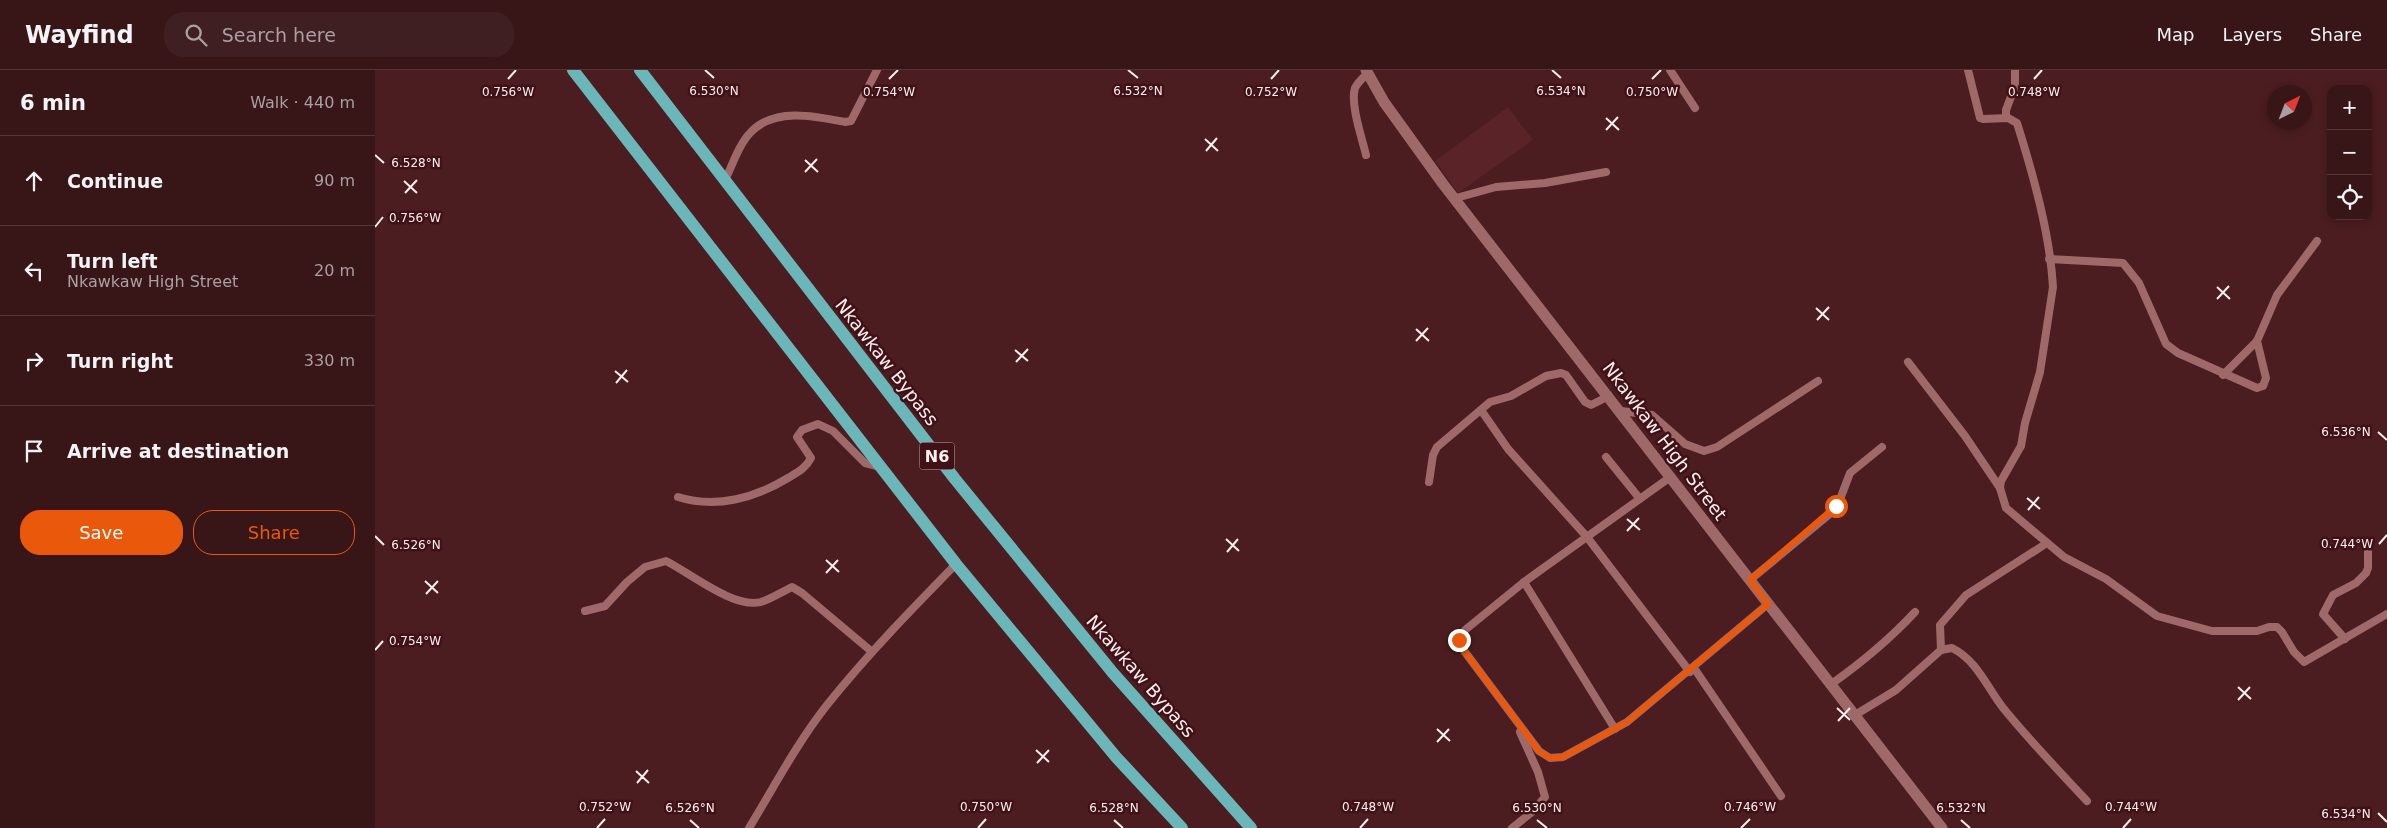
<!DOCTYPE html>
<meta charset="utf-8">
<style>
body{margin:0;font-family:"DejaVu Sans",sans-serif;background:#3f1f21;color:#f1f3f6}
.controls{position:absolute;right:15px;top:15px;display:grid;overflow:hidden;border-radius:10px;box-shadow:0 2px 8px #0003}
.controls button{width:45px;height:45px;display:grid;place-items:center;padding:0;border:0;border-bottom:1px solid #523537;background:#381618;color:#f1f3f6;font:25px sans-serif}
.compass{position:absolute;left:1892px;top:15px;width:45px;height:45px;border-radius:50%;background:#381618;box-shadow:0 2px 8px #0003;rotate:42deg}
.stop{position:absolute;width:15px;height:15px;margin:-11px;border:4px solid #ea580c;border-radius:50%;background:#fff}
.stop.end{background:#ea580c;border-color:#fff;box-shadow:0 1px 5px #0008}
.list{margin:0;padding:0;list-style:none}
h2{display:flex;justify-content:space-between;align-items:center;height:65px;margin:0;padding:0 20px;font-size:21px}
h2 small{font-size:16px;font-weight:400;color:#ab9fa2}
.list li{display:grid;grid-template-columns:32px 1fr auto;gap:15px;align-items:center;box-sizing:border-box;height:90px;padding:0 20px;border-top:1px solid #523537}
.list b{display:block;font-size:19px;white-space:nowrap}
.list p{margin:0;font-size:16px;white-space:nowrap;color:#ab9fa2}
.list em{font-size:16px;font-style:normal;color:#ab9fa2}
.actions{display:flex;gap:10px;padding:15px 20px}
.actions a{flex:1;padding:11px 0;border:1px solid #ea580c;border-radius:20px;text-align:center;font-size:18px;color:#ea580c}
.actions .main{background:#ea580c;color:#fff}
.icon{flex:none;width:28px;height:28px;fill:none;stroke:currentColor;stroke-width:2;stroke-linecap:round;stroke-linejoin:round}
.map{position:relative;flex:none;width:2012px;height:758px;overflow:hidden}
header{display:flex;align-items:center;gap:30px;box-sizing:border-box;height:70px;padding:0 25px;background:#381618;border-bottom:1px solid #523537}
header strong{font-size:24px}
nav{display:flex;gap:28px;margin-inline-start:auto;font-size:18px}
.search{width:350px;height:45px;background:#3f1f21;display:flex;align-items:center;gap:12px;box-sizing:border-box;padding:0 18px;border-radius:20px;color:#ab9fa2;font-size:19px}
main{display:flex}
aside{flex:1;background:#381618}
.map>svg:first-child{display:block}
.built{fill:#5a2327}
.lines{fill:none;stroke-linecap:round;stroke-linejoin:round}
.minor{stroke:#9f696a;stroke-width:8}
.secondary{stroke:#9f696a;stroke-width:11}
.trunk{stroke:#6bb6b9;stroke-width:12}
.route{stroke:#ea580c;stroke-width:6}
.ticks{fill:none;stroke:#fcefef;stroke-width:2}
.labels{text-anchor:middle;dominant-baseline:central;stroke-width:5;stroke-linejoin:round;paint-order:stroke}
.shield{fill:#401217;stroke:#c4adae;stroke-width:1}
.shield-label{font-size:16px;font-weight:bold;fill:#fcefef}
.street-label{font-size:18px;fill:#fcefef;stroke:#401217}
.ticks-label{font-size:12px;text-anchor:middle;fill:#fcefef;stroke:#401217;stroke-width:5;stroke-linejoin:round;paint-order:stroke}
</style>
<header>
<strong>Wayfind</strong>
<div class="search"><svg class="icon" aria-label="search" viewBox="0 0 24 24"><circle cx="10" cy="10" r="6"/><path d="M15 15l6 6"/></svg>Search here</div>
<nav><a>Map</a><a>Layers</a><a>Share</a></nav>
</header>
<main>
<aside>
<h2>6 min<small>Walk · 440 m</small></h2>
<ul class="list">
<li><svg class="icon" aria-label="ahead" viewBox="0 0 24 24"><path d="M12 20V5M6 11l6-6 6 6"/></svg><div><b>Continue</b></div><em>90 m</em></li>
<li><svg class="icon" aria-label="left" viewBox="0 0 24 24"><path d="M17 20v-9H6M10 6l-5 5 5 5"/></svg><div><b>Turn left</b><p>Nkawkaw High Street</p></div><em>20 m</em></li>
<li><svg class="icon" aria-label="right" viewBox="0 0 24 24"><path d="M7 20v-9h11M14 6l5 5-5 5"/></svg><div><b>Turn right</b></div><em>330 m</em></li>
<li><svg class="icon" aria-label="arrive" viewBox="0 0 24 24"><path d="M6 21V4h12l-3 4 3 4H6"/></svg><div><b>Arrive at destination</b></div></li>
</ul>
<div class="actions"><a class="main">Save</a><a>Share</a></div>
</aside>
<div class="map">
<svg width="2012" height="758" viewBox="0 0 2012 758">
<rect width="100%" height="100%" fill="#4b1d20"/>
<path class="built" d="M1133,37L1158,70L1083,123L1060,91Z"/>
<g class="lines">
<g class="minor">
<path d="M1295,0L1320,38"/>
<path d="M1593,0L1605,48L1608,49L1633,48L1642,53C1658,104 1675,164 1678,217L1665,302L1650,353L1646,376L1626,411L1625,418L1631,438L1689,487L1731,509L1782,546L1837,561H1882L1894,557H1902L1907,562L1919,582L1929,592L2012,544"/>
<path d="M1631,48V40L1640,16V0"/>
<path d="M991,85C987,68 975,34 980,18C983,12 988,8 993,3"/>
<path d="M350,110C358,94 364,74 376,62C400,37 440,46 470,52L476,51L502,0"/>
<path d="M1081,128L1121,117L1170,113L1231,102"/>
<path d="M1674,189L1748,193L1764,213L1791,274L1803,283L1882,318L1888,316L1891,308L1882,271"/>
<path d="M1533,292L1590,366L1625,418"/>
<path d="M1848,305L1882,271L1902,225L1942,171"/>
<path d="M1106,340L1133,379L1212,467L1315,602"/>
<path d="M1246,341L1277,345L1310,374L1329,381L1342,377L1443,311"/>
<path d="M1231,387L1265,429"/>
<path d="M1294,408L1149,512L1090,560L1084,570L1087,578L1164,681L1175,688L1188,687L1252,652L1393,534"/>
<path d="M1054,412L1058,385L1062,377L1115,332L1136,326L1171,306L1186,303L1191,305L1210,332L1216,335L1234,326"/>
<path d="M303,427C341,439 380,428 413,408C423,402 431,398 436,388L422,367L427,360L443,354L458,361L490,393L506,397"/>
<path d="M1375,510L1456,443L1464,432L1475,403L1507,377"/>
<path d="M1149,512L1240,659"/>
<path d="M210,541L230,536L252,512L270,497L291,491C315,503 359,539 386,532C396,529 407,522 417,517L427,523L496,581"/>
<path d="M1970,569L1948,544L1958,525L1981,513L1991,503L1993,498V475"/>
<path d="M1566,580L1565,555L1591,525L1672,473"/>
<path d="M1319,598L1406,726"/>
<path d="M1455,615C1486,593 1515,569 1540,542"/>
<path d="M1480,645L1521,620L1566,580L1577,578C1603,591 1612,618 1629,639C1655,671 1684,701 1712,731"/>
<path d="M374,758C399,717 422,673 452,635C492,585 536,540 581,494"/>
<path d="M1137,758L1157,742L1170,727L1163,702L1145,662"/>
</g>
<path class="secondary" d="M991,0L1009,32L1068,114L1567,758"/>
<g class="trunk">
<path d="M198,0L581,494L741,687L807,758"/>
<path d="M265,0L580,409L738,603L876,758"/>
</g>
</g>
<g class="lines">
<path class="route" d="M1084,570L1087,578L1164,681L1175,688L1188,687L1252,652L1393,534L1375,510L1461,436"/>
</g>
<path class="ticks" d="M330,0L339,8M753,0L763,8M1177,0L1186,8M133,9L141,0M514,9L523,0M896,9L904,0M1277,9L1286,0M1659,9L1667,0M1231,48L1244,60M1231,60L1243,47M830,69L843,81M831,81L842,68M0,85L9,93M430,90L443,102M430,102L442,89M29,111L42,123M30,123L42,110M0,157L8,147M1842,217L1855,229M1842,229L1854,216M1441,238L1454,250M1442,250L1454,237M1041,259L1054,271M1041,271L1053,258M640,280L653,291M641,292L653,279M240,301L253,312M241,313L252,300M2003,362L2012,370M1652,428L1665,439M1653,440L1664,427M1252,449L1265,460M1252,461L1264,448M0,466L9,475M851,469L864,481M2004,474L2012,465M852,482L863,469M451,490L464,502M451,503L463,490M50,511L63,523M51,524L63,511M0,580L8,571M1863,617L1876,629M1863,630L1875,617M1462,638L1475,650M1463,651L1475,638M1062,659L1075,671M1062,672L1074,659M661,680L674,692M662,693L674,680M261,701L274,713M262,713L273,700M2003,743L2012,752M315,750L324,758M739,750L748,758M1162,750L1172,758M1586,750L1595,758M222,758L230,749M603,758L611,749M985,758L993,749M1366,758L1375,749M1748,758L1756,749"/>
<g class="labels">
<rect class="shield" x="544.5" y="372.5" width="35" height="27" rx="4"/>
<g class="shield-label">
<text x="562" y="386">N6</text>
</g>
<g class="street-label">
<text transform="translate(512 292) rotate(52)">Nkawkaw Bypass</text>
<text transform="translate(1290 371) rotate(53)">Nkawkaw High Street</text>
<text transform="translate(766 606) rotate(49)">Nkawkaw Bypass</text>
</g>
</g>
<g class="ticks-label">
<text x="339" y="25">6.530°N</text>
<text x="763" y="25">6.532°N</text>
<text x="1186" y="25">6.534°N</text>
<text x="133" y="26">0.756°W</text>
<text x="514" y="26">0.754°W</text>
<text x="896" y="26">0.752°W</text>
<text x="1277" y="26">0.750°W</text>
<text x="1659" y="26">0.748°W</text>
<text x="41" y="97">6.528°N</text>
<text x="40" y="152">0.756°W</text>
<text x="1971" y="366">6.536°N</text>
<text x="1972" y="478">0.744°W</text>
<text x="41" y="479">6.526°N</text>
<text x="40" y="575">0.754°W</text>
<text x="230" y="741">0.752°W</text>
<text x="611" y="741">0.750°W</text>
<text x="993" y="741">0.748°W</text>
<text x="1375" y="741">0.746°W</text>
<text x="1756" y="741">0.744°W</text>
<text x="315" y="742">6.526°N</text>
<text x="739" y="742">6.528°N</text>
<text x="1162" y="742">6.530°N</text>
<text x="1586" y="742">6.532°N</text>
<text x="1971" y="748">6.534°N</text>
</g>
</svg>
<div class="controls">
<button>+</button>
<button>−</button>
<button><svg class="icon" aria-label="locate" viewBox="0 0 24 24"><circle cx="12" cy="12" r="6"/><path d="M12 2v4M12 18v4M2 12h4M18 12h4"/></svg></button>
</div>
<svg class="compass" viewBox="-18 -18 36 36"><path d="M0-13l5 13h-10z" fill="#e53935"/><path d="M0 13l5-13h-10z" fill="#ab9fa2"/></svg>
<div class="stop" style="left:1461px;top:436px"></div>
<div class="stop end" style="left:1084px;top:570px"></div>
</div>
</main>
